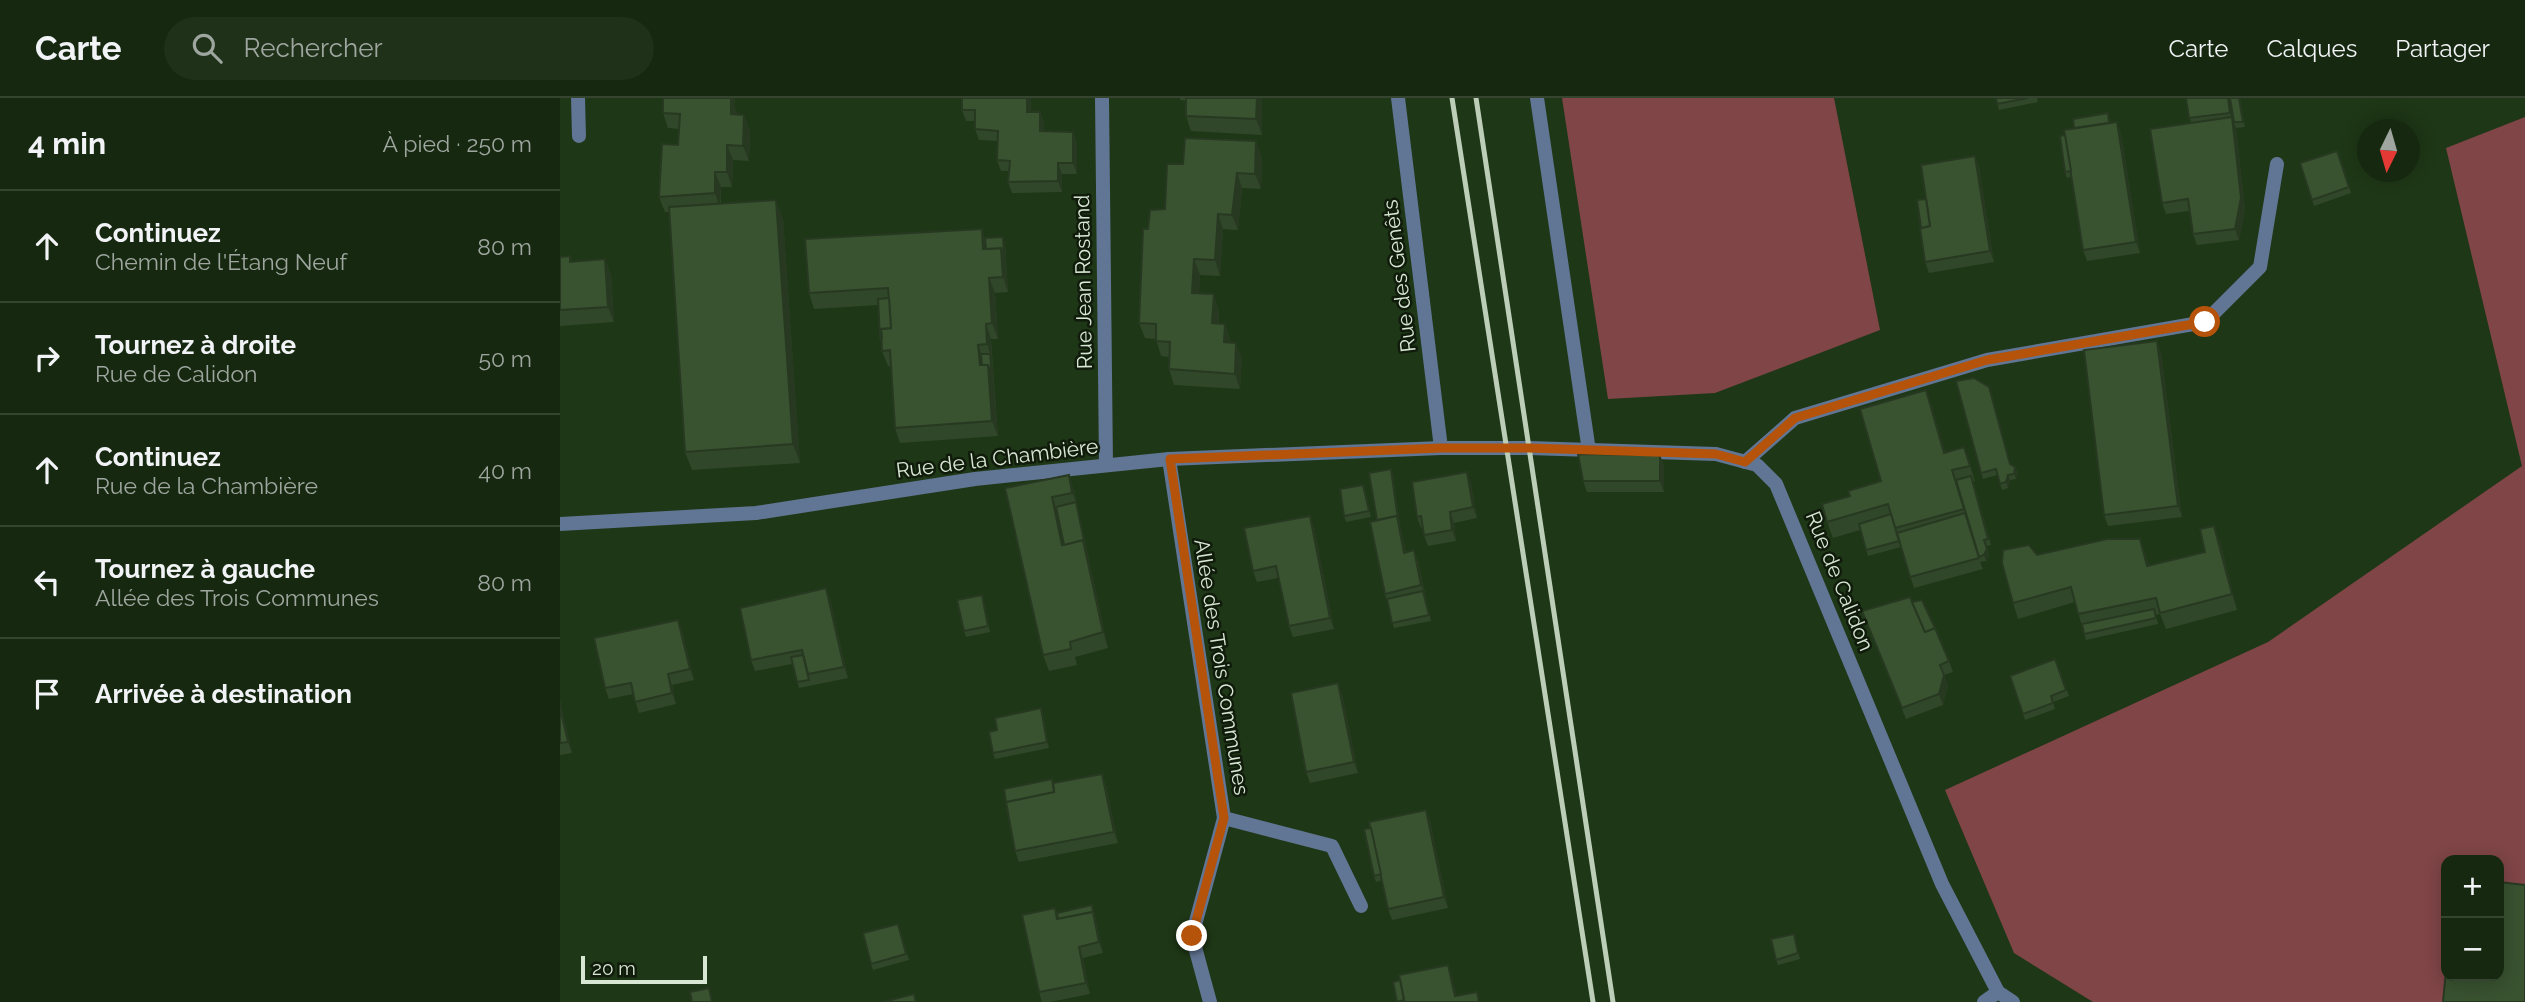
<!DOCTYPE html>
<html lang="fr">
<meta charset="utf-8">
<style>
body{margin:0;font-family:Raleway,sans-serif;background:#1f3119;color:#f1f3f6}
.controls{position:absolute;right:21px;bottom:21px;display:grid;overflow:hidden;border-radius:14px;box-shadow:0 4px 18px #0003}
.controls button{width:63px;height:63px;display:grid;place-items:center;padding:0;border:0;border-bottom:2px solid #354530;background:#162910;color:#f1f3f6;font:35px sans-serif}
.compass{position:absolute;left:1797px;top:21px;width:63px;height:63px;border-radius:50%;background:#162910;box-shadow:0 4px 18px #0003;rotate:185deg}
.scale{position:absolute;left:21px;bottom:18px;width:126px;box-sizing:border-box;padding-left:7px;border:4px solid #d7e7d3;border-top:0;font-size:19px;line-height:24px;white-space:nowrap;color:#d7e7d3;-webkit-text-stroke:5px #101b0c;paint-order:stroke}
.stop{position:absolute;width:21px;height:21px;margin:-16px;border:5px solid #b45309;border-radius:50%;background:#fff}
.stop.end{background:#b45309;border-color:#fff;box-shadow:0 2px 7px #0008}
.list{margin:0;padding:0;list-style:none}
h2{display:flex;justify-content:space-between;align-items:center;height:91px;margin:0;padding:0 28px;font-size:30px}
h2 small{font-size:23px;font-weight:400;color:#9ea69f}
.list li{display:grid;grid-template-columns:46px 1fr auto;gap:21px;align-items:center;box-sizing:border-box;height:112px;padding:0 28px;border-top:2px solid #354530}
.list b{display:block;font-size:26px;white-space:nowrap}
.list p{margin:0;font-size:23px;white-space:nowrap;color:#9ea69f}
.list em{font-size:23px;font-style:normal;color:#9ea69f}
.icon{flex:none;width:38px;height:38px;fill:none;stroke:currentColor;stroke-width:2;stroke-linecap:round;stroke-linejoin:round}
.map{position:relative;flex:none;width:1965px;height:904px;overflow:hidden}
header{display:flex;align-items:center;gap:42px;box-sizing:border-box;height:98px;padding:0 35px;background:#162910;border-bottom:2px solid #354530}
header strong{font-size:33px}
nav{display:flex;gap:38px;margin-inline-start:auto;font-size:24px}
.search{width:490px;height:63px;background:#1f3119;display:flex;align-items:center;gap:18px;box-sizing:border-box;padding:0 24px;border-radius:38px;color:#9ea69f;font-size:26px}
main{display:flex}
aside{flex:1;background:#162910}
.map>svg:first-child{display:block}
.green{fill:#7f4547;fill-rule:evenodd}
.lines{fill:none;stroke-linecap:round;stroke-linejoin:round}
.street{stroke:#617594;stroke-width:14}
.rail{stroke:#bdceb8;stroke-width:5}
.wall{fill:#314729}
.shaded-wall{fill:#283922}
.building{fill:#395230;stroke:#283922;stroke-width:2}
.route{stroke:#b45309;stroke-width:9}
.labels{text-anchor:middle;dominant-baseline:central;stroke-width:5;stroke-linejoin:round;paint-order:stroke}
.street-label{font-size:21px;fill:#d7e7d3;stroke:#101b0c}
</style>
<header>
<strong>Carte</strong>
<div class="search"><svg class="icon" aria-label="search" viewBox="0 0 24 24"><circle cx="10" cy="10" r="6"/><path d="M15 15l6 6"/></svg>Rechercher</div>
<nav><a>Carte</a><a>Calques</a><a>Partager</a></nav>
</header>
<main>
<aside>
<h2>4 min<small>À pied · 250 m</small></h2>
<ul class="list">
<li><svg class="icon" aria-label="ahead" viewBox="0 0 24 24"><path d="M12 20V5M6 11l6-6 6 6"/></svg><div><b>Continuez</b><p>Chemin de l'Étang Neuf</p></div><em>80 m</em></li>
<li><svg class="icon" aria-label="right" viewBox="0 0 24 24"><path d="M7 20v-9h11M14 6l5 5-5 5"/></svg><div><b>Tournez à droite</b><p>Rue de Calidon</p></div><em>50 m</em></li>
<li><svg class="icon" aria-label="ahead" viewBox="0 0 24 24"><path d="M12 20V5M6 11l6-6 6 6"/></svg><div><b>Continuez</b><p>Rue de la Chambière</p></div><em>40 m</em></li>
<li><svg class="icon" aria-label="left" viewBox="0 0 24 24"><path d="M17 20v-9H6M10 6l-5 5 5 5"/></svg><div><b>Tournez à gauche</b><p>Allée des Trois Communes</p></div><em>80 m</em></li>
<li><svg class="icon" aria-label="arrive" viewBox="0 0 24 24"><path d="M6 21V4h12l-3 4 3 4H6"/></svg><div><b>Arrivée à destination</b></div></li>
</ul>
</aside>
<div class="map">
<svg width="1965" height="904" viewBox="0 0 1965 904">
<rect width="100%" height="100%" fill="#1e3716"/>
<g class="green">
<path d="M1002,0H1274L1320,232L1155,295L1048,301Z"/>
<path d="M1965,19V904H1533L1454,855L1385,692L1708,544L1962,368L1886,50ZM1886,762H1939V878H1886Z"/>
</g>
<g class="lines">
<g class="street">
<path d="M18,0L19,38"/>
<path d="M542,0L546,367"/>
<path d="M838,0L881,350"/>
<path d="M977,0L1029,353"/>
<path d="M609,361L664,720L632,838L650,904"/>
<path d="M1185,364L1235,320L1427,262L1645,224L1700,169L1717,66"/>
<path d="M0,426L196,415L415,381L609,361L881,350H969L1156,356L1197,367L1216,386L1382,786L1438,894L1453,904"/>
<path d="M664,720L772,748L801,808"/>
<path d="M1424,904L1438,894"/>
</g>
<g class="rail">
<path d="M892,0L1033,904"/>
<path d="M916,0L1053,904"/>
</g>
</g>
<g class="wall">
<path d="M103,0H175L174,7L178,17L190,32L189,63L173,62L172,89H161V106L223,120L240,365L132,372L125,354L109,114H105L99,99L118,47L119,31L108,30L103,15Z"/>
<path d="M620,0H701L702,4V37L631,33L626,18V3L620,2Z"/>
<path d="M1436,0H1477L1478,4L1439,12Z"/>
<path d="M1626,0H1680L1685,29L1676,30L1685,111L1679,142L1637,147L1633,136L1629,113L1606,116L1602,105L1631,25Z"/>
<path d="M402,12L480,14L484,25V33L513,34L517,45V76H502V94L452,95L448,84L449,73H441L437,62V43L419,42L415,31V23H406Z"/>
<path d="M1550,21V25L1561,35L1580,155L1527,163L1523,152L1511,79L1507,80L1505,74V37L1514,30Z"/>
<path d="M1777,53L1791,95L1754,108L1740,65Z"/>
<path d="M1415,58L1419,69L1434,164L1369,175L1365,164L1361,130L1366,101Z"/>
<path d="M702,59L701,91L682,90L678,132L663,131L660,178L640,177L639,195L659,212V226H665L670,241V244L682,260L680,291L614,287L609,271V259L601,258L596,241L585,240L579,225L588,131L605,111L623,66Z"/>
<path d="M425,140L445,145L448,194L435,195L438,241H431L438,338L340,345L335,330L331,268H328L322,253V245L320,240L318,207L254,211L249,195Z"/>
<path d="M0,159L12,164L45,161L51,177L54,224L0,228Z"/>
<path d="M1601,254L1622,419L1548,428L1544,417Z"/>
<path d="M1366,292L1385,354L1404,349L1415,383H1413L1431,447L1427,448L1429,457L1426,463L1420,464L1423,471L1354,490L1341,449L1308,458L1300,432L1273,440L1267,424L1290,398L1321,383Z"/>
<path d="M1100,357L1104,368V394H1027L1023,383Z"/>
<path d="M1450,366L1455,369L1458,375L1456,381L1450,382L1448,390L1442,392L1437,377L1423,381L1421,375Z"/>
<path d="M831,371L833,377L840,427L846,454L858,463L871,523L834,530L825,496L817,422Z"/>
<path d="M911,385L917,420L894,425L896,443L868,448L864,437L863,429L861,430L857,419Z"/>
<path d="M445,390L514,392L548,550L515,559L517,567L489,573L483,557Z"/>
<path d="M805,393L811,419L786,424L784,418Z"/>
<path d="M754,429L774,531L733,539L729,528L718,480L697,484L693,473Z"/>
<path d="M1580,441L1589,468L1645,454L1660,443L1677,512L1606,531L1600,516L1596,517L1598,526L1526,542L1515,504L1458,521L1453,505L1477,457Z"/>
<path d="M270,501L288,580L239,590L232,566L195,573L191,562Z"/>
<path d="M424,503L430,534L406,539L404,533Z"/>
<path d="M1352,504L1389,563L1393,574L1384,577L1388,588L1383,607L1346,621L1306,524Z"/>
<path d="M122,533L134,582L112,587L116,606L79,615L73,596L49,601L45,590Z"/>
<path d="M1495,561L1509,598L1493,604L1495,611L1465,622L1450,578Z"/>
<path d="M782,596L798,675L750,685L746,674Z"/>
<path d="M0,603L12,655L0,657Z"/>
<path d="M483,616L489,650L435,661L433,655L437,632Z"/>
<path d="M546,687L558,745L459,764L455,753Z"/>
<path d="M866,712L870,723L888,810L832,822L828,811L822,782L816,784L814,778Z"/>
<path d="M495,810L497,815L534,813L543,855L523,860L530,896L490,904H482L479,894Z"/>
<path d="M340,832L349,862L313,872L311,866Z"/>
<path d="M1234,836L1240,861L1218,867L1216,862Z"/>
</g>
<g class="shaded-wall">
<path d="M169,0H175L174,7L178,16L177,32L171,16Z"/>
<path d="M467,0H471V25L467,14Z"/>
<path d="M697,0H701L702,4V37L696,21Z"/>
<path d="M1668,0H1671L1674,24L1670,15Z"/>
<path d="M1679,0H1680L1685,29L1683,24Z"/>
<path d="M480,14L484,25V44L480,33Z"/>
<path d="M184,17L190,32L189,63L183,48Z"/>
<path d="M1672,19L1676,30L1685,111L1679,142L1675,131Z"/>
<path d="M1557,24L1561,35L1580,155L1576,144Z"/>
<path d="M513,34L517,45V76L513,65Z"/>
<path d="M696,43L702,59L701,91L695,76Z"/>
<path d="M167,47L173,62L172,89L167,74Z"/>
<path d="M1415,58L1419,69L1434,164L1430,153Z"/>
<path d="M498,65L502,76V94L498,83Z"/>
<path d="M155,74L161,89L160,111L155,95Z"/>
<path d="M677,75L682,90L678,132L672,117Z"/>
<path d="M216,102L223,120L240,365L233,346Z"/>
<path d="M658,116L663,131L660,178L655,162Z"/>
<path d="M422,131L427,146L428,161L423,151Z"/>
<path d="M443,139L445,145L448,194L443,179L441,150Z"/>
<path d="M45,161L51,177L54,224L48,209Z"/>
<path d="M634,161L640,177L638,210L632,195Z"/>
<path d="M429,180L435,195L438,241L432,225Z"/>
<path d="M654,196L659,212L658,240L652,225Z"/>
<path d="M426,226L431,241L432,262L427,246Z"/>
<path d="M665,226L670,241V259L664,244Z"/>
<path d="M1597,243L1601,254L1622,419L1618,408Z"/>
<path d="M676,245L682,260L680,291L675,276Z"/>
<path d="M418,247L424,262L425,277L420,267Z"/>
<path d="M430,256L432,262L438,338L432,323L428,267Z"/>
<path d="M1366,292L1372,308L1390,370L1384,355Z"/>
<path d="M1404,349L1410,364L1415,383L1410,368Z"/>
<path d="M1100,357L1104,368V394L1100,383Z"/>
<path d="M1455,369L1458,375L1456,381L1454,376Z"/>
<path d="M831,371L833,377L840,427L838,421Z"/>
<path d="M907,374L911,385L917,420L913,409Z"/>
<path d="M509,377L514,392L548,550L543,534L516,404L512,395Z"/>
<path d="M1448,377L1450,382L1448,390L1446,384Z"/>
<path d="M492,399L498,415L507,456L502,447Z"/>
<path d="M890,414L894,425L896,443L892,432Z"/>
<path d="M750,418L754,429L774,531L770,520Z"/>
<path d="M837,418L841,429L848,466L844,455Z"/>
<path d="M1654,428L1660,443L1677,512L1672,496Z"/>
<path d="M1580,441L1586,456L1593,484L1587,468Z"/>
<path d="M1427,451L1429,457L1426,463L1424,457Z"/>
<path d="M854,452L858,463L865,498L861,487Z"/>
<path d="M266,490L270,501L288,580L284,569Z"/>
<path d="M118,522L122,533L134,582L130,571Z"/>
<path d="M108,576L112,587L116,606L112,595Z"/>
<path d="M1384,577L1388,588L1383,607L1379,596Z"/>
<path d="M778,585L782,596L798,675L794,664Z"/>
<path d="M0,603L12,655L8,644L0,609Z"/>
<path d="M481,610L483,616L489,650L487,644Z"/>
<path d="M542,676L546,687L558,745L554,734Z"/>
<path d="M866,712L870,723L888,810L884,799Z"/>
<path d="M532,807L534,813L543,855L539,844Z"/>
<path d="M519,849L523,860L530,896L526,885Z"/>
<path d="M888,867L892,878L898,904L895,898Z"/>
</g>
<g class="building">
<path d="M103,0H171V16L184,17L183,48L167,47V74H155V95L99,99L102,46L118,47L120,16L103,15Z"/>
<path d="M402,0H467V14H480V33L513,34V65H498V83L448,84L450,63L437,62L438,33L415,31V12H402Z"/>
<path d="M626,0H697L696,21L626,18Z"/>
<path d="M1436,0H1468L1437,6Z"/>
<path d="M1626,0H1668L1670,15L1629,20Z"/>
<path d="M1670,0H1679L1683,24H1674Z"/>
<path d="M1548,15L1549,25L1514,30L1513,21Z"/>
<path d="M1672,19L1681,100L1675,131L1633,136L1628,101L1602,105L1590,31Z"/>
<path d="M1557,24L1576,144L1523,152L1504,32Z"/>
<path d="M1505,37L1511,73L1505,74L1500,38Z"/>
<path d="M625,40L696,43L695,76L677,75L672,117L658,116L655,162L634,161L632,195L654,196L652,225L665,226L664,244L676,245L675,276L609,271L610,244L596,243V226L579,225L583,131H588L590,112L605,111L607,66H623Z"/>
<path d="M1777,53L1789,89L1752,102L1740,65Z"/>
<path d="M1415,58L1430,153L1365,164L1360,130L1370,128L1361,67Z"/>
<path d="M1366,101L1370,128L1361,130L1357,102Z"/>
<path d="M216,102L233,346L125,354L109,109Z"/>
<path d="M422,131L423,151L441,150L443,179L429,180L432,225L426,226L427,246L418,247L420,267H428L432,323L335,330L330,252L322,253L321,231L331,230L328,190L249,195L245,141Z"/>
<path d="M443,139L444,160L441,150L426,151L425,140Z"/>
<path d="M10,158V164L45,161L48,209L0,212V159Z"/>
<path d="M329,200L331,230L321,231L322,240H320L318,201Z"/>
<path d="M1597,243L1618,408L1544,417L1524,252Z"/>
<path d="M421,256H430L432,276L428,267H422Z"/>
<path d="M1414,280L1429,289L1450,366L1455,369L1454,376L1448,377L1446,384L1440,386L1436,371L1421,375L1396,283Z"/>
<path d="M1366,292L1384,355L1404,349L1410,368L1392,372L1404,411L1335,430L1328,406L1267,424L1262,406L1290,398L1288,393L1321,383L1300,311Z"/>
<path d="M1018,356L1100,357V383H1023Z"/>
<path d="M831,371L838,421L837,418L817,422L809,375Z"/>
<path d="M907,374L913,409L890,414L892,432L864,437L861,418L857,419L852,384Z"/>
<path d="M509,377L512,395L492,399L502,447L523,442L543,534L510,544L511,551L483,557L445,390Z"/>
<path d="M1411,378L1428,441L1424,442L1427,451L1424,457L1419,459L1396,382Z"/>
<path d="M803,387L809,413L784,418L780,391Z"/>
<path d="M516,404L526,452L523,442L504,447L496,409Z"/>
<path d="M1405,415L1419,460L1350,479L1337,435Z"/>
<path d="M1331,416L1339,443L1306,452L1299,426Z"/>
<path d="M750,418L770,520L729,528L716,468L693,473L684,430Z"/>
<path d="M837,418L844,455L854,452L861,487L825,496L810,424Z"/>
<path d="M1654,428L1672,496L1600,515L1596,500L1518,516L1511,489L1453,505L1442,465L1443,452L1469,447L1477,457L1547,441H1580L1587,468L1645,454L1640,431Z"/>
<path d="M266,490L284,569L248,576L242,552L191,562L180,510Z"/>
<path d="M863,493L869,517L832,525L827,501Z"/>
<path d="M422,497L428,528L404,533L397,502Z"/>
<path d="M1350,499L1365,534L1375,530L1389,563L1380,567L1384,577L1379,596L1342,610L1302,513Z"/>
<path d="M1362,502L1375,530L1365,534L1352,504Z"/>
<path d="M1594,511L1596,520L1524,536L1522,526Z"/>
<path d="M118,522L130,571L108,576L112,595L75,604L71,585L45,590L34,540Z"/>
<path d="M243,557L249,582L237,584L231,559Z"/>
<path d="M1495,561L1506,592L1491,598L1493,605L1463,616L1450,578Z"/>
<path d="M778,585L794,664L746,674L731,595Z"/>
<path d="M0,609L8,644L0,645Z"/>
<path d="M481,610L487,644L433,655L429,634L437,632L435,620Z"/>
<path d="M542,676L554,734L455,753L446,704L494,694L493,685Z"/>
<path d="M492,681L494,694L446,704L444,691Z"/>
<path d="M866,712L884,799L828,811L809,724Z"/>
<path d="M811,730L821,776L814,778L804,731Z"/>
<path d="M1939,784L1965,787V904H1883L1886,873V878H1939Z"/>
<path d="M532,807L534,819L533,814L498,821L497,815Z"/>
<path d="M495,810L497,821L533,814L539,844L519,849L526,885L479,894L462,817Z"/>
<path d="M338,826L346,856L311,866L303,835Z"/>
<path d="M1234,836L1238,855L1216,862L1211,841Z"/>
<path d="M888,867L895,898L917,894L919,904H836L844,902L839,877Z"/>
<path d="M840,882L844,902L837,904L833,884Z"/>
<path d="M149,890L152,904H132L130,894Z"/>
<path d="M354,896L356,904H323Z"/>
</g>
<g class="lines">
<path class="route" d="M632,838L664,720L610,361L881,350H969L1156,356L1185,364L1235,320L1427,262L1645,224"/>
</g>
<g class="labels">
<g class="street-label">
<text transform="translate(839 178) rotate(-97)">Rue des Genêts</text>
<text transform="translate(523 184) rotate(-91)">Rue Jean Rostand</text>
<text transform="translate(437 360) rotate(-7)">Rue de la Chambière</text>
<text transform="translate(1280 483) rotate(68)">Rue de Calidon</text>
<text transform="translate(662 569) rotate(81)">Allée des Trois Communes</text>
</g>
</g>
</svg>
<div class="controls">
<button>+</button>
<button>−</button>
</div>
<svg class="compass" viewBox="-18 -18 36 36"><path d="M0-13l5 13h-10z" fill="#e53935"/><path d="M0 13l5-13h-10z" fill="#9ea69f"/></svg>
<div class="scale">20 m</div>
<div class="stop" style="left:1645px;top:224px"></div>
<div class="stop end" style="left:632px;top:838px"></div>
</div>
</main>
